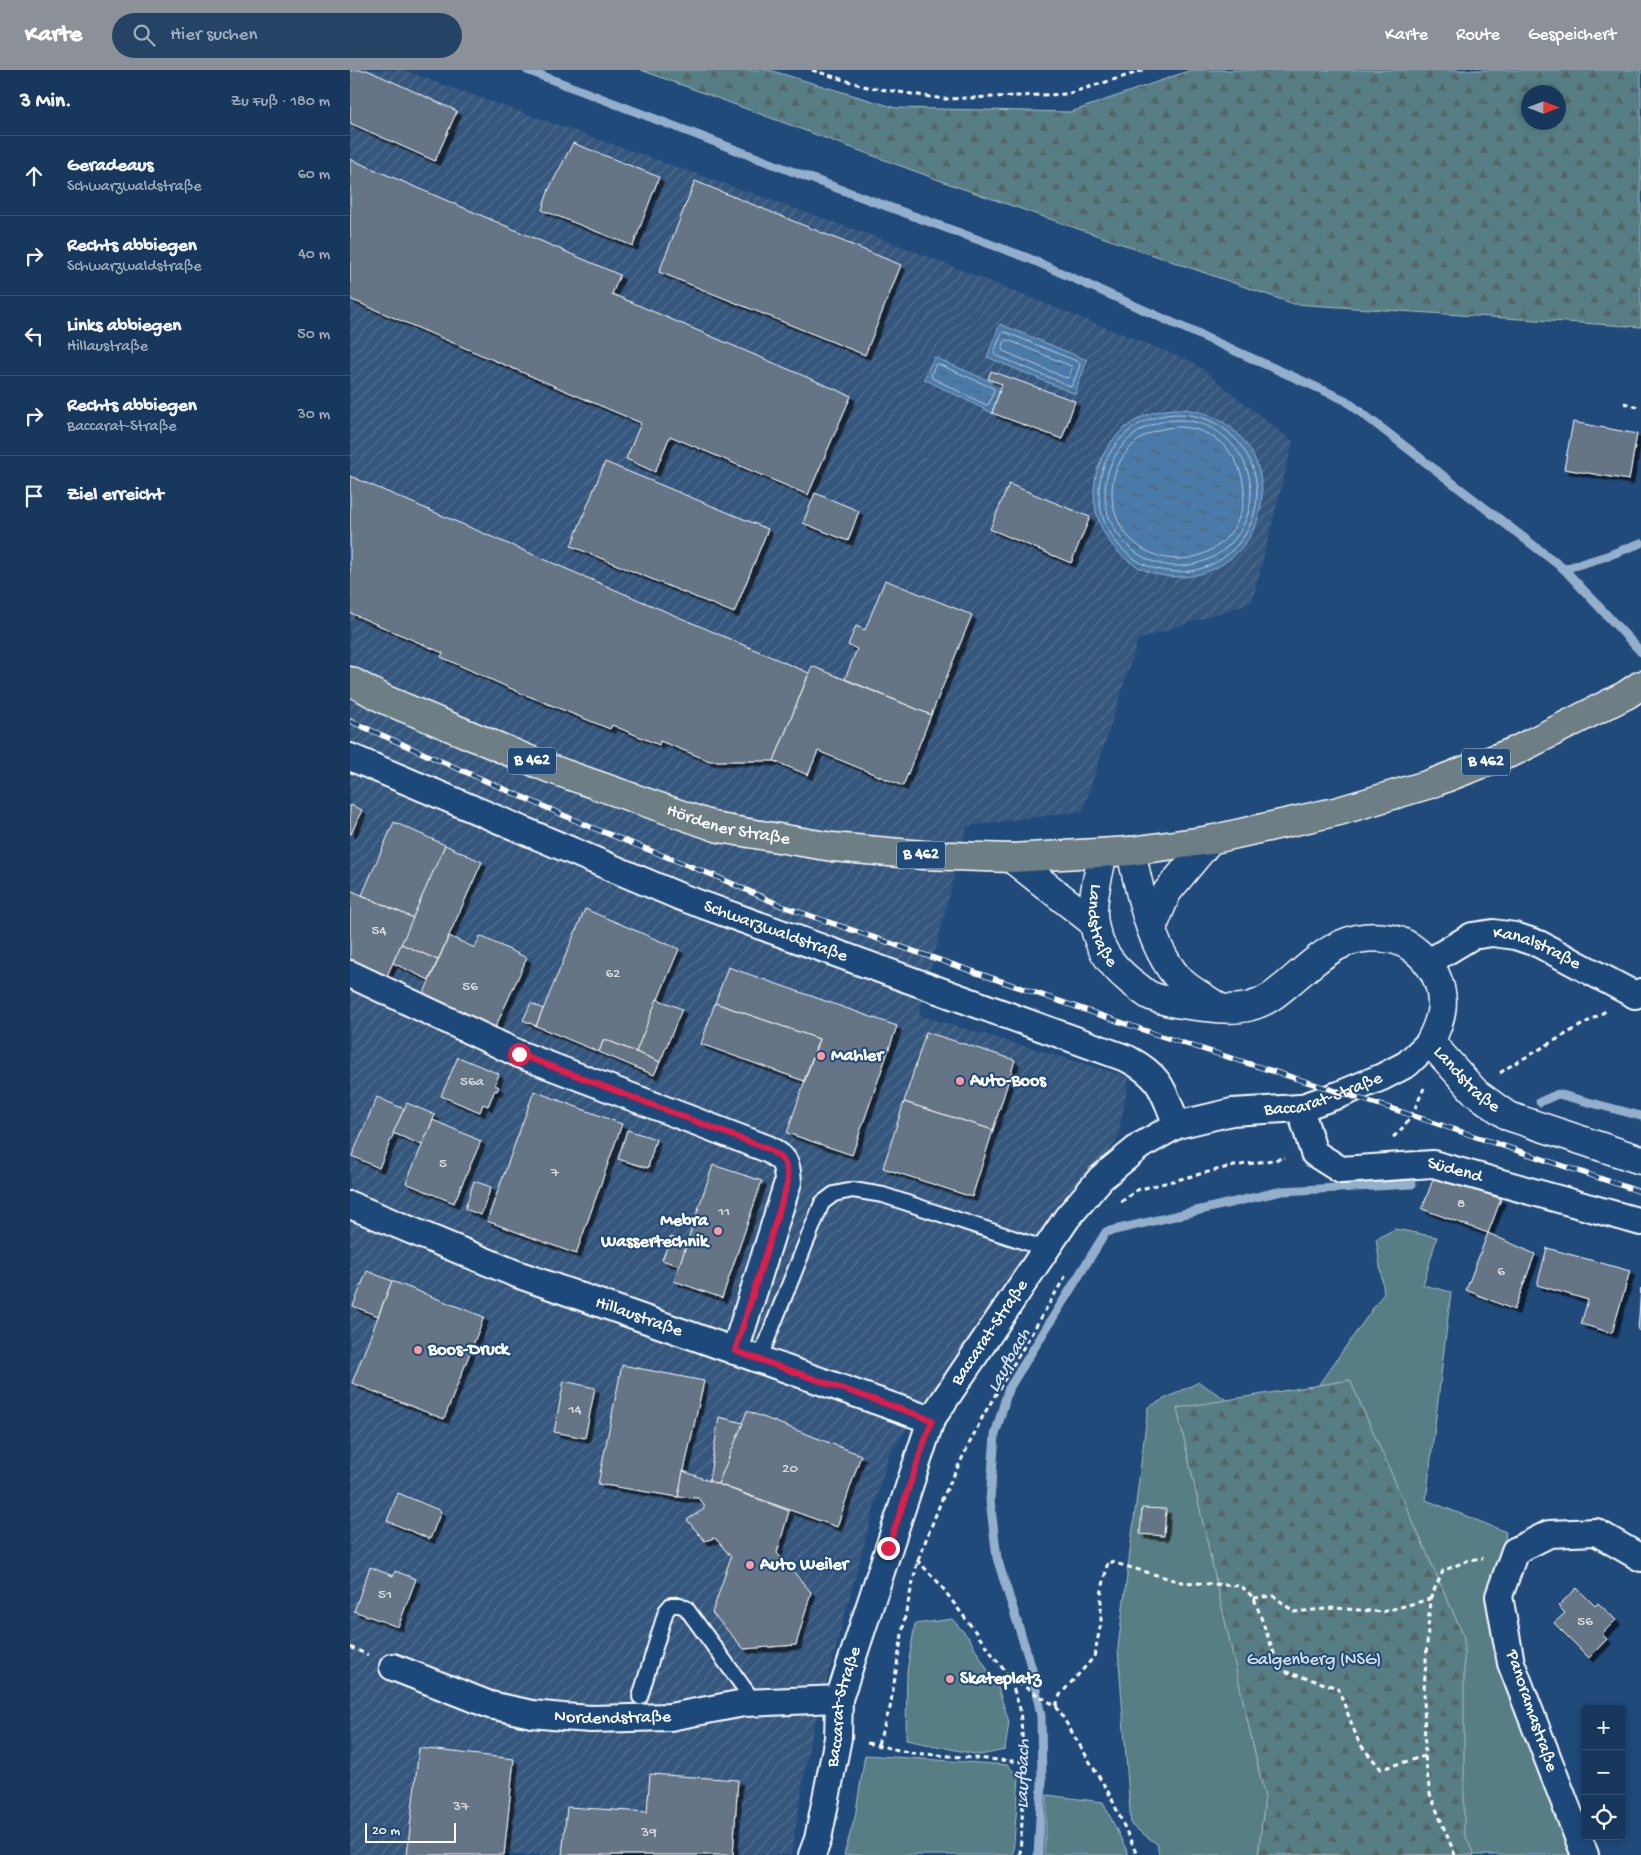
<!DOCTYPE html>
<html lang="de">
<meta charset="utf-8">
<style>
body{margin:0;font-family:"Gochi Hand",sans-serif;background:#244365;color:#f1f3f6}
.controls{position:absolute;right:15px;bottom:15px;display:grid;overflow:hidden;border-radius:5px;box-shadow:0 2px 8px #0003}
.controls button{width:45px;height:45px;display:grid;place-items:center;padding:0;border:0;border-bottom:1px solid #365272;background:#17385c;color:#f1f3f6;font:25px sans-serif}
.compass{position:absolute;left:1171px;top:15px;width:45px;height:45px;border-radius:50%;background:#17385c;box-shadow:0 2px 8px #0003;rotate:90deg}
.scale{position:absolute;left:15px;bottom:12px;width:91px;box-sizing:border-box;padding-left:5px;border:2px solid #fff;border-top:0;font-size:14px;line-height:18px;white-space:nowrap;color:#fff;-webkit-text-stroke:4px #1f4a7a;paint-order:stroke}
.stop{position:absolute;width:15px;height:15px;margin:-11px;border:4px solid #e11d48;border-radius:50%;background:#fff}
.stop.end{background:#e11d48;border-color:#fff;box-shadow:0 1px 5px #0008}
.list{margin:0;padding:0;list-style:none}
h2{display:flex;justify-content:space-between;align-items:center;height:65px;margin:0;padding:0 20px;font-size:21px}
h2 small{font-size:16px;font-weight:400;color:#9eacbb}
.list li{display:grid;grid-template-columns:32px 1fr auto;gap:15px;align-items:center;box-sizing:border-box;height:80px;padding:0 20px;border-top:1px solid #365272}
.list b{display:block;font-size:19px;white-space:nowrap}
.list p{margin:0;font-size:16px;white-space:nowrap;color:#9eacbb}
.list em{font-size:16px;font-style:normal;color:#9eacbb}
.icon{flex:none;width:28px;height:28px;fill:none;stroke:currentColor;stroke-width:2;stroke-linecap:round;stroke-linejoin:round}
.map{position:relative;flex:none;width:1291px;height:1785px;overflow:hidden}
header{display:flex;align-items:center;gap:30px;box-sizing:border-box;height:70px;padding:0 25px;background:#8c9099;color:#fff}
header strong{font-size:24px}
nav{display:flex;gap:28px;margin-inline-start:auto;font-size:18px}
.search{width:350px;height:45px;background:#244365;display:flex;align-items:center;gap:12px;box-sizing:border-box;padding:0 18px;border-radius:28px;color:#9eacbb;font-size:19px}
main{display:flex}
aside{flex:1;background:#17385c}
.map>svg:first-child{display:block}
.industrial{fill:url(#industrial-furrows)}
.green{fill:#577e84;stroke:#abbec2}
.forest{fill:url(#forest-firs);stroke:#abbec2;fill-rule:evenodd}
.water{fill:url(#water-ripples);stroke:#93afcb}
.lines{fill:none;stroke-linecap:round;stroke-linejoin:round}
.shore{stroke:#b7cadc;stroke-width:1}
.stream{stroke:#93afcb;stroke-width:9}
.building{fill:#657585;stroke:#fff;filter:url(#shadow)}
.service-casing{stroke:#fff;stroke-width:18}
.minor-casing{stroke:#fff;stroke-width:30}
.tertiary-casing{stroke:#fff;stroke-width:31}
.primary-casing{stroke:#fff;stroke-width:31}
.path{stroke:#fff;stroke-width:3;stroke-dasharray:5 4;stroke-linecap:butt}
.service{stroke:#1f4a7a;stroke-width:14}
.minor{stroke:#1f4a7a;stroke-width:26}
.tertiary{stroke:#1f4a7a;stroke-width:28}
.primary{stroke:#6d7e84;stroke-width:28}
.rail-casing{stroke:#fff;stroke-width:5.5}
.rail{stroke:#1f4a7a;stroke-width:4;stroke-dasharray:11;stroke-linecap:butt}
.route{stroke:#e11d48;stroke-width:6}
.poi-dot{fill:#ff9aa2;stroke:#1f4a7a;stroke-width:2}
.labels{text-anchor:middle;dominant-baseline:central;stroke-width:4;stroke-linejoin:round;paint-order:stroke}
.number-label{font-size:15px;fill:#d8dce0}
.shield{fill:#1f4a7a;stroke:#bcc9d7;stroke-width:1}
.shield-label{font-size:16px;font-weight:bold;fill:#fff}
.street-label{font-size:18px;fill:#fff;stroke:#1f4a7a}
.poi-label{font-size:18px;font-weight:bold;fill:#fff;stroke:#1f4a7a;text-anchor:start}
.park-label{font-size:18px;fill:#d5dfe0;stroke:#1f4a7a}
.water-label{font-size:19px;font-style:italic;fill:#d2dee9;stroke:#1f4a7a}
</style>
<header>
<strong>Karte</strong>
<div class="search"><svg class="icon" aria-label="search" viewBox="0 0 24 24"><circle cx="10" cy="10" r="6"/><path d="M15 15l6 6"/></svg>Hier suchen</div>
<nav><a>Karte</a><a>Route</a><a>Gespeichert</a></nav>
</header>
<main>
<aside>
<h2>3 Min.<small>Zu Fuß · 180 m</small></h2>
<ul class="list">
<li><svg class="icon" aria-label="ahead" viewBox="0 0 24 24"><path d="M12 20V5M6 11l6-6 6 6"/></svg><div><b>Geradeaus</b><p>Schwarzwaldstraße</p></div><em>60 m</em></li>
<li><svg class="icon" aria-label="right" viewBox="0 0 24 24"><path d="M7 20v-9h11M14 6l5 5-5 5"/></svg><div><b>Rechts abbiegen</b><p>Schwarzwaldstraße</p></div><em>40 m</em></li>
<li><svg class="icon" aria-label="left" viewBox="0 0 24 24"><path d="M17 20v-9H6M10 6l-5 5 5 5"/></svg><div><b>Links abbiegen</b><p>Hillaustraße</p></div><em>50 m</em></li>
<li><svg class="icon" aria-label="right" viewBox="0 0 24 24"><path d="M7 20v-9h11M14 6l5 5-5 5"/></svg><div><b>Rechts abbiegen</b><p>Baccarat-Straße</p></div><em>30 m</em></li>
<li><svg class="icon" aria-label="arrive" viewBox="0 0 24 24"><path d="M6 21V4h12l-3 4 3 4H6"/></svg><div><b>Ziel erreicht</b></div></li>
</ul>
</aside>
<div class="map">
<svg width="1291" height="1785" viewBox="0 0 1291 1785">
<defs>
<pattern id="industrial-furrows" width="10" height="10" patternUnits="userSpaceOnUse" patternTransform="scale(1.25)"><rect width="10" height="10" fill="#34577d"/><path d="M-1 1l2-2M0 10L10 0M9 11l2-2" fill="none" stroke="#527090"/></pattern>
<pattern id="forest-firs" width="22" height="20" patternUnits="userSpaceOnUse" patternTransform="scale(1.25)"><rect width="22" height="20" fill="#577e84"/><path d="M5 1l3.5 6h-7zM16 11l3.5 6h-7z" fill="#526568"/></pattern>
<pattern id="water-ripples" width="26" height="14" patternUnits="userSpaceOnUse" patternTransform="scale(1.25)"><rect width="26" height="14" fill="#4b7aa8"/><path d="M2 4q2-2 4 0t4 0M15 11q2-2 4 0t4 0" fill="none" stroke="#4c637a"/></pattern>
<filter id="shadow"><feDropShadow dx="4.5" dy="4.5" stdDeviation="0" flood-color="#0009"/></filter>
</defs>
<rect width="100%" height="100%" fill="#1f4a7a"/>
<filter id="ink" filterUnits="userSpaceOnUse"><feTurbulence type="fractalNoise" baseFrequency=".02" numOctaves="2"/><feDisplacementMap in="SourceGraphic" scale="10" xChannelSelector="R" yChannelSelector="G"/><feConvolveMatrix kernelMatrix="1 2 1 2 8 2 1 2 1" color-interpolation-filters="sRGB"/></filter>
<g filter="url(#ink)">
<path class="industrial" d="M0,0H52L543,173L843,292L943,372L902,532L788,570L733,741L617,756L569,945L779,1007L768,1068L539,1384L460,1671L441,1785H0Z"/>
<g class="green">
<path d="M1045,1159L1087,1167L1073,1215L1101,1222L1076,1430L1156,1462L1148,1524L1235,1785H809L807,1774L781,1755L768,1578L798,1337L849,1312L932,1366L1034,1223L1026,1169Z"/>
<path d="M602,1549L619,1568L648,1618L659,1652L655,1680L630,1685L556,1670L557,1601L565,1554Z"/>
<path d="M515,1685L658,1695L669,1708L663,1785H494L505,1747Z"/>
<path d="M697,1725L753,1732L779,1785H694Z"/>
</g>
<g class="forest">
<path d="M291,0H419L546,38L721,42L841,0H1291V257L944,234L605,116ZM1178,22H1208V52H1178Z"/>
<path d="M1000,1310L1114,1567V1762L1124,1785H908L915,1728L827,1338Z"/>
</g>
<g class="water">
<path d="M650,254L737,290L725,324L637,287Z"/>
<path d="M584,287L651,316L642,343L574,309Z"/>
<circle cx="828" cy="423" r="84"/>
</g>
<g class="lines">
<g class="shore">
<path d="M655,262L729,292L730,295L722,316H720L645,285L644,282L652,263Z"/>
<path d="M658,270L721,296L722,298L719,307L716,308L653,281L652,279L655,271Z"/>
<path d="M588,294L643,318L644,320L639,334L636,335L582,308L581,305L585,295Z"/>
<circle cx="828" cy="423" r="79"/>
<circle cx="828" cy="423" r="73"/>
<circle cx="828" cy="423" r="66"/>
</g>
<g class="stream">
<path d="M177,0L457,107L678,188L995,330L1214,499L1257,486L1291,473"/>
<path d="M1214,499L1291,582"/>
<path d="M1190,1032L1208,1024L1291,1046"/>
<path d="M688,1785L692,1713L691,1646L682,1599L647,1488L640,1430L645,1365L658,1320L756,1162L932,1121L1062,1114"/>
</g>
</g>
<g class="building">
<path d="M0,0H17L107,41L85,91L0,53Z"/>
<path d="M223,73L309,107L283,176L192,140L199,119Z"/>
<path d="M0,89L270,205L262,224L501,326L458,425L320,366L305,402L276,389L291,353L0,229Z"/>
<path d="M345,111L551,195L515,285L309,202Z"/>
<path d="M641,301L725,331L712,369L642,343L652,314L638,309Z"/>
<path d="M1223,352L1287,364L1279,410L1214,399Z"/>
<path d="M255,392L418,459L384,543L221,476Z"/>
<path d="M0,406L459,603L424,691H360L310,671L309,675L262,655L260,659L166,621L91,587L93,583L0,543Z"/>
<path d="M659,414L740,447L721,493L640,459Z"/>
<path d="M465,423L509,441L498,471L453,453Z"/>
<path d="M535,510L622,545L581,645L495,609L507,579L498,575L506,556L515,560Z"/>
<path d="M462,596L581,645L553,716L468,681L458,705L424,691Z"/>
<path d="M0,735L12,740L1,764H0Z"/>
<path d="M44,752L95,775L63,848L12,825Z"/>
<path d="M95,775L132,792L88,890L51,874Z"/>
<path d="M0,820L63,848L36,908L0,892Z"/>
<path d="M235,839L329,879L286,982L254,969L249,982L186,956Z"/>
<path d="M99,866L125,878L130,866L177,888L145,958L73,925Z"/>
<path d="M51,874L88,890L79,910L43,893Z"/>
<path d="M378,897L547,956L502,1085L437,1063L469,969L365,933Z"/>
<path d="M307,929L332,939L310,992L286,982Z"/>
<path d="M181,933L193,939L186,956L173,950Z"/>
<path d="M365,933L469,969L454,1011L351,974Z"/>
<path d="M576,962L665,990L643,1060L554,1032Z"/>
<path d="M254,969L310,992L304,1005L249,982Z"/>
<path d="M108,987L149,1004L145,1015L149,1017L147,1021L145,1020L138,1036L133,1034L130,1042L91,1026Z"/>
<path d="M184,1021L272,1054L226,1184L137,1151Z"/>
<path d="M27,1027L54,1039L29,1098L2,1086Z"/>
<path d="M554,1032L643,1060L622,1127L533,1098Z"/>
<path d="M57,1033L85,1045L72,1075L43,1063Z"/>
<path d="M83,1050L131,1071L104,1133L56,1113Z"/>
<path d="M277,1060L306,1069L298,1098L268,1089Z"/>
<path d="M363,1095L412,1111L372,1228L324,1211Z"/>
<path d="M1085,1104L1151,1129L1138,1163L1072,1139Z"/>
<path d="M124,1111L141,1117L131,1145L115,1139Z"/>
<path d="M1138,1163L1185,1184L1164,1240L1116,1220Z"/>
<path d="M321,1167L337,1173L329,1196L312,1190Z"/>
<path d="M1197,1178L1280,1201L1262,1263L1231,1254L1238,1230L1187,1215Z"/>
<path d="M17,1201L42,1211L28,1246L3,1236Z"/>
<path d="M42,1211L134,1247L94,1349L2,1313Z"/>
<path d="M1291,1218V1261L1288,1260Z"/>
<path d="M272,1295L354,1311L328,1427L248,1414Z"/>
<path d="M214,1311L245,1318L235,1368L204,1362Z"/>
<path d="M397,1341L511,1385L487,1457L368,1414Z"/>
<path d="M369,1347L393,1353L368,1414L359,1411Z"/>
<path d="M333,1401L439,1441L427,1483L461,1522L446,1575L394,1579L362,1543L381,1487L367,1470L364,1468L355,1471L337,1450L354,1439V1434L348,1428L328,1427Z"/>
<path d="M48,1423L91,1441L80,1469L37,1451Z"/>
<path d="M792,1438L816,1439L814,1466L790,1464Z"/>
<path d="M20,1497L43,1506L45,1501L66,1509L48,1557L4,1541Z"/>
<path d="M1227,1518L1245,1536L1248,1533L1266,1550L1252,1564L1257,1569L1239,1588L1204,1553L1215,1543L1208,1536Z"/>
<path d="M69,1678L164,1689L154,1785H57Z"/>
<path d="M300,1704L388,1710L383,1785H212L217,1737L297,1742Z"/>
</g>
<g class="lines">
<defs>
<g id="service">
<path d="M409,1290L472,1133L484,1124L503,1120L533,1125L696,1179"/>
<path d="M290,1627L316,1541L321,1535H330L336,1538L405,1633"/>
</g>
<g id="minor">
<path id="s1" d="M0,687L331,827L778,989C812,1007 813,1021 827,1055"/>
<path id="s2" d="M1079,892L1122,866L1143,863L1165,866L1189,874L1285,925L1291,922"/>
<path d="M0,904L169,984L418,1079C435,1089 437,1092 438,1112L385,1281"/>
<path id="s3" d="M950,1038L964,1083L991,1100L1083,1094L1291,1152"/>
<path id="s4" d="M0,1135L164,1203L581,1350"/>
<path id="s5" d="M43,1597L140,1635L182,1644L213,1647L241,1649L320,1647L394,1633L489,1629"/>
<path id="s6" d="M462,1785L468,1769L488,1668L489,1629L581,1350L717,1148L751,1108L790,1076L827,1055L882,1042L950,1038L991,1024L1032,1007L1057,994L1080,972"/>
<path d="M1235,1785L1161,1593L1149,1526L1165,1481L1199,1464L1246,1462L1291,1488"/>
</g>
<g id="tertiary">
<path d="M781,781C790,822 801,883 833,913C843,922 857,929 868,937"/>
<path id="s7" d="M753,783C749,803 740,834 744,854C749,882 766,901 788,917C792,920 796,924 801,926C818,933 838,935 856,937C870,939 888,940 901,936C917,932 928,922 940,912C972,885 996,860 1042,869C1061,873 1076,888 1085,904C1097,929 1092,949 1080,972L1126,1023L1158,1046L1291,1090"/>
<path d="M661,788L744,853"/>
<path d="M802,859L817,822L860,770"/>
</g>
<g id="primary">
<path id="s8" d="M0,611L36,630L201,699L369,758L482,777L573,785L661,788L781,781L860,770L989,741L1080,714L1165,681L1276,625L1291,615"/>
</g>
</defs>
<use href="#service" class="service-casing"/>
<use href="#minor" class="minor-casing"/>
<use href="#tertiary" class="tertiary-casing"/>
<use href="#primary" class="primary-casing"/>
<g class="path">
<path d="M462,0L517,17L594,29L717,24L795,0"/>
<path d="M1274,333L1291,338"/>
<path d="M1150,1003L1157,998L1256,941"/>
<path d="M1043,1067C1059,1055 1066,1036 1074,1018"/>
<path d="M771,1132L787,1120L878,1097L935,1088"/>
<path d="M567,1490L588,1512L660,1608L670,1639L675,1700L670,1785"/>
<path d="M904,1528L924,1526L944,1542L984,1538L1032,1542L1080,1529"/>
<path d="M0,1577L18,1585"/>
<path d="M660,1608L706,1636L760,1725L787,1785"/>
<path d="M706,1636L710,1625L744,1587L751,1553V1525L758,1491L831,1512L891,1516L904,1528L930,1600L988,1618L1009,1673L1031,1699L1075,1686"/>
<path d="M517,1673L562,1683L674,1692"/>
<path d="M528,1674L540,1638L555,1546L568,1490L592,1429L633,1346L716,1205"/>
<path d="M1105,1785L1080,1724L1075,1686L1074,1620L1080,1529L1093,1501L1119,1490L1133,1488"/>
</g>
<use href="#service" class="service"/>
<use href="#minor" class="minor"/>
<use href="#tertiary" class="tertiary"/>
<use href="#primary" class="primary"/>
<defs>
<path id="rail" d="M0,651L238,756L365,806L432,836L811,966L1043,1039L1291,1122"/>
</defs>
<use href="#rail" class="rail-casing"/>
<use href="#rail" class="rail"/>
</g>
</g>
<g class="lines" filter="url(#ink)">
<path class="route" d="M169,984L418,1079C435,1089 437,1092 438,1112L385,1281L582,1350L538,1478"/>
</g>
<g class="poi-dot">
<circle cx="471" cy="986" r="5"/>
<circle cx="610" cy="1011" r="5"/>
<circle cx="368" cy="1161" r="5"/>
<circle cx="68" cy="1280" r="5"/>
<circle cx="400" cy="1495" r="5"/>
<circle cx="600" cy="1609" r="5"/>
</g>
<g class="labels">
<g class="number-label">
<text x="29" y="861">54</text>
<text x="263" y="904">62</text>
<text x="120" y="917">56</text>
<text x="122" y="1012">56a</text>
<text x="93" y="1094">5</text>
<text x="205" y="1103">7</text>
<text x="1111" y="1134">8</text>
<text x="374" y="1142">11</text>
<text x="1151" y="1202">6</text>
<text x="225" y="1340">14</text>
<text x="440" y="1399">20</text>
<text x="35" y="1525">51</text>
<text x="1235" y="1552">56</text>
<text x="111" y="1737">37</text>
<text x="299" y="1763">39</text>
</g>
<g class="shield">
<rect x="158" y="677.5" width="48" height="27" rx="4"/>
<rect x="1112" y="678.5" width="48" height="27" rx="4"/>
<rect x="547" y="771.5" width="48" height="27" rx="4"/>
</g>
<g class="shield-label">
<text x="182" y="691">B 462</text>
<text x="1136" y="692">B 462</text>
<text x="571" y="785">B 462</text>
</g>
<g class="street-label">
<text stroke="none"><textPath href="#s8" startOffset="406">Hördener Straße</textPath></text>
<text stroke="none"><textPath href="#s7" startOffset="75">Landstraße</textPath></text>
<text stroke="none"><textPath href="#s1" startOffset="460">Schwarzwaldstraße</textPath></text>
<text stroke="none"><textPath href="#s2" startOffset="118">Kanalstraße</textPath></text>
<text stroke="none"><textPath href="#s7" startOffset="611">Landstraße</textPath></text>
<text stroke="none"><textPath href="#s6" startOffset="992">Baccarat-Straße</textPath></text>
<text stroke="none"><textPath href="#s3" startOffset="194">Südend</textPath></text>
<text stroke="none"><textPath href="#s4" startOffset="310">Hillaustraße</textPath></text>
<text stroke="none"><textPath href="#s6" startOffset="558">Baccarat-Straße</textPath></text>
<text stroke="none"><textPath href="#s6" startOffset="152">Baccarat-Straße</textPath></text>
<text transform="translate(1181 1641) rotate(71)">Panoramastraße</text>
<text stroke="none"><textPath href="#s5" startOffset="228">Nordendstraße</textPath></text>
</g>
<g class="poi-label">
<text x="481" y="986">Mahler</text>
<text x="620" y="1011">Auto-Boos</text>
<text x="358" y="1151" text-anchor="end">Mebra<tspan x="358" dy="21">Wassertechnik</tspan></text>
<text x="78" y="1280">Boos-Druck</text>
<text x="410" y="1495">Auto Weiler</text>
<text x="610" y="1609">Skateplatz</text>
</g>
<g class="park-label">
<text x="964" y="1590">Galgenberg (NSG)</text>
</g>
<g class="water-label">
<text transform="translate(660 1291) rotate(-61)">Laufbach</text>
<text transform="translate(674 1704) rotate(-89)">Laufbach</text>
</g>
</g>
</svg>
<div class="controls">
<button>+</button>
<button>−</button>
<button><svg class="icon" aria-label="locate" viewBox="0 0 24 24"><circle cx="12" cy="12" r="6"/><path d="M12 2v4M12 18v4M2 12h4M18 12h4"/></svg></button>
</div>
<svg class="compass" viewBox="-18 -18 36 36"><path d="M0-13l5 13h-10z" fill="#e53935"/><path d="M0 13l5-13h-10z" fill="#9eacbb"/></svg>
<div class="scale">20 m</div>
<div class="stop" style="left:169px;top:984px"></div>
<div class="stop end" style="left:538px;top:1478px"></div>
</div>
</main>
